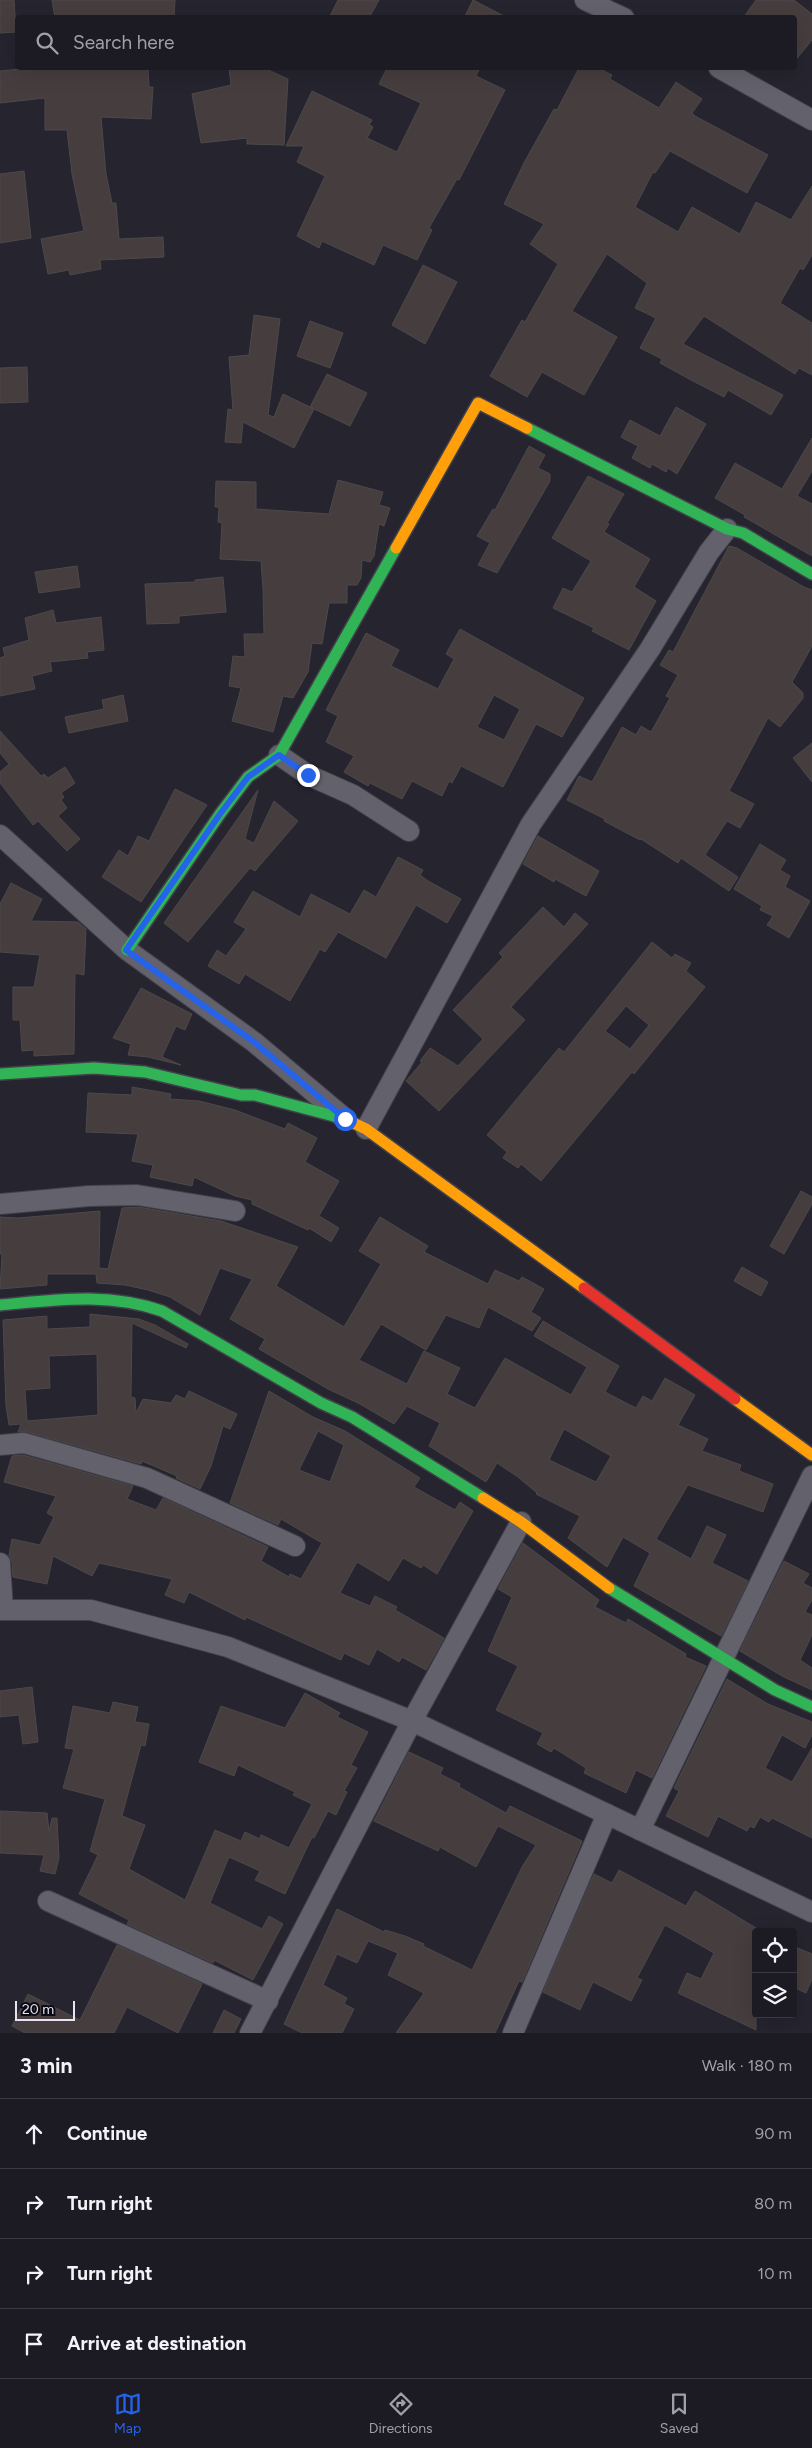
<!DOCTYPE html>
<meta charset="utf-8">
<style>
body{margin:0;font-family:Figtree,sans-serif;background:#292830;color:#f1f3f6}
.controls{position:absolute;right:15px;bottom:15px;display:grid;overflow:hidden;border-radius:5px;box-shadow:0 5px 20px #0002}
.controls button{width:45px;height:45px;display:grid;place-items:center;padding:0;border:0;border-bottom:1px solid #3a3941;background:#1c1b23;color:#f1f3f6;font:25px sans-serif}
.scale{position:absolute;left:15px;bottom:12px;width:60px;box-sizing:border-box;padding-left:5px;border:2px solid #e5e4f3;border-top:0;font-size:14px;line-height:18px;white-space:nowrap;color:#e5e4f3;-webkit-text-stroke:4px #0b0a14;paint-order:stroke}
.stop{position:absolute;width:15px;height:15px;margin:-11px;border:4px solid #2563eb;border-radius:50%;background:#fff}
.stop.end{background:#2563eb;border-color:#fff;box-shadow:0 1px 5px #0008}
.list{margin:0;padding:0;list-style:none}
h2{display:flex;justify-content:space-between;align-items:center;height:65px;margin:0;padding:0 20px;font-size:21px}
h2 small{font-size:16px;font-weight:400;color:#a0a1a6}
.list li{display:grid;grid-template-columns:32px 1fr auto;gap:15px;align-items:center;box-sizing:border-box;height:70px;padding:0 20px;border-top:1px solid #3a3941}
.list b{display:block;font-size:19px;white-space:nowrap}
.list em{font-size:16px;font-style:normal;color:#a0a1a6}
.icon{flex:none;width:28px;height:28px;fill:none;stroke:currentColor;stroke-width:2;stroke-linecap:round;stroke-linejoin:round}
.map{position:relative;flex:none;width:812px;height:2033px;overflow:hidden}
.search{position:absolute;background:#1c1b23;box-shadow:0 5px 20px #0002;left:15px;right:15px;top:15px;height:55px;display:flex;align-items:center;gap:12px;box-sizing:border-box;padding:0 18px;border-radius:5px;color:#a0a1a6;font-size:19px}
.sheet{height:345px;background:#1c1b23}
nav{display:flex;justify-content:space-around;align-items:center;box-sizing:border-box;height:70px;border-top:1px solid #3a3941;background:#1c1b23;font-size:14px;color:#a0a1a6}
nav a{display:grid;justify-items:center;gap:2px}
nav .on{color:#2563eb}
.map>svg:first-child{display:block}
.building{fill:#463d3e;stroke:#4d484a;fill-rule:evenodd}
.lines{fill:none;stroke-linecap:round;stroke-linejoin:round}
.street-casing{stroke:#42414b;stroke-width:22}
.fast-casing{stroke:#42414b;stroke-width:14}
.slow-casing{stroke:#42414b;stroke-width:14}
.jam-casing{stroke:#42414b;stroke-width:14}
.street{stroke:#63626c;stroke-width:20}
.fast{stroke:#30b455;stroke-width:11}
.slow{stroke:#ff9f0a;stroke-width:11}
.jam{stroke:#e5322d;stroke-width:11}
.route{stroke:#2563eb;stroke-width:6}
</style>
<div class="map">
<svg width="812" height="2033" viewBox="0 0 812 2033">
<rect width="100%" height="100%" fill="#25242f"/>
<g class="building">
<path d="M0,0H14L16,32L0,33Z"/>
<path d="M52,0H175L174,17L55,18Z"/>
<path d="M338,0H379L369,18H329Z"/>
<path d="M473,0L508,18H464Z"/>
<path d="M756,0H794L812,14V40L794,62V18H743Z"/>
<path d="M31,68H148L149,87H153L151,119L101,117L106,174L112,203H116L119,239L163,237L164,257L100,260L101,269L70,275L69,270L48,274L41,239L84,231L72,174L67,130H45V98L0,103V71Z"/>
<path d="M229,68H264L288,79L284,145L247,144V138L201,143L192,94L231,85Z"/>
<path d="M387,68H480L476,76L505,90L459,180L457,179L429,228L432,230L417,260L383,245L374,265L322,241L319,248L297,236L325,176L297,162L304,146H286L312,91L372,120L369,125L373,127L367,138L397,152L421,103L379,84Z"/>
<path d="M579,68H598L612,75L610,79L659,108L676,82L702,99L692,113L695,116L768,155L747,193L670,151L655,173L653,172L635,207L678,232L692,207L740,234L756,202L791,220L812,186V255L803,270L800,268L780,303L812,323V375L799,368L795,374L704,316L683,344L783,395L771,415L728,390L724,397L691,380L660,363L662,359L640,348L656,318L635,308L647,283L607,254L572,311L617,337L584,395L542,372L527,397L490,376L522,320L525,322L558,264L530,244L544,224L504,204L525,161L554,109L557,110Z"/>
<path d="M24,171L31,238L0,243V174Z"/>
<path d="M423,265L457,282L425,344L392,325Z"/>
<path d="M254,315L280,319L268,415L274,417L283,394L314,409L294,448L243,422L241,443L225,442L228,409L233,410L229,357L249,355Z"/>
<path d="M310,321L343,333L330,368L297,356Z"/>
<path d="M27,367L28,402L0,403V368Z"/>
<path d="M327,374L367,393L350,426L310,407Z"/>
<path d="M676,407L706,424L677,474L668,468L666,472L652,464L650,468L632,458L638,446L621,437L630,420L660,436Z"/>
<path d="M812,438V471L797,496L812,504V556L744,517L745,515L715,498L735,463L782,489Z"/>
<path d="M529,446L545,455L538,468L550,474V481L497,573L478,565L490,543L477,536L493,509L495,510Z"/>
<path d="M588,476L624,494L607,523L609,524L604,532L650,559L634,587L656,601L629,650L592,631L594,628L553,608L563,588L572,592L591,561L552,538Z"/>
<path d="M338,480L383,492L379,505L390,508L384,526L379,524L374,556L370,562L362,560L361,578L357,585H347V603H329L322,644L312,643L308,672L293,698L283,696L273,732L232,721L241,688L229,686L233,656L245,657L244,634H264L263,589L261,561L220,559L222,523L218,522L219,507H215L216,481L256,482V509L329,514Z"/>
<path d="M729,546L737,548L804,587L812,590V646L792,682L803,693V698L780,727L768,718L729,791L754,804L740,828L727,821L705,855L738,877L729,891L681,858L678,863L641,839L640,840L604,821L605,819L567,800L579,776L592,782L622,727L636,735L641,726L651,732L670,698L666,696L678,675L660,665L669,650L673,652Z"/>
<path d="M77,566L80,587L39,593L35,572Z"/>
<path d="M223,577L226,612L179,616V623L147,624L145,584L195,582V580Z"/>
<path d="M53,610L56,623L101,617L104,650L87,652L88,658L50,662L52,671L32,676L35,689L0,696V658L5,656L3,648L29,640L25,618Z"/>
<path d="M460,629L584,698L562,737L536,724L503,787L461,766L452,783L449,781L442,796L412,781L402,799L370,783L368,786L344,772L354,756L326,742L338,716L326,710L366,633L399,650L391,666L438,689L454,659L446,654ZM494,695L520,709L504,740L477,727Z"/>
<path d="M123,695L128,721L69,733L65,717L104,709L102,700Z"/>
<path d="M0,731L41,776L44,774L48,778L65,767L75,783L61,793L64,797L61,800L67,808L58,816L80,839L67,851L38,821L33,825L0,783V772L9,764L0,753Z"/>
<path d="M812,743V782L793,758Z"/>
<path d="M175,789L207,805L141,902L102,877L119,850L128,856L138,836L149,841Z"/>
<path d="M258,790L245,839L254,843L274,801L298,821L255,871L250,868L188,942L164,923Z"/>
<path d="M538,836L599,871L586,896L555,879L554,882L523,864Z"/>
<path d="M760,844L786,860L780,870L790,876L785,887L810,901L789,938L767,925L773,916L760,910L762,906L734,889Z"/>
<path d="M398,857L423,870L420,875L428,881L461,899L447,923L416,905L386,958L338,932L325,952L320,949L290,1001L245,974L239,984L208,966L217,950L226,956L246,929L234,922L253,891L300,917L311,894L350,914L364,890L376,897Z"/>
<path d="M11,883L42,899L31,921L78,922L86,929L84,975L75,973L74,1054L34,1056V1050L22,1051L20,1020H13V987H34L40,955L0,952V904Z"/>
<path d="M543,907L564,927L575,913L588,924L511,1007L525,1020L439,1111L406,1081L422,1062L420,1061L430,1048L458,1066L483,1039L453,1010L503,957L499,953Z"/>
<path d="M652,942L672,958L675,954L691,963L686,971L705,987L634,1074L632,1072L541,1181L521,1164L518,1168L503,1158L507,1152L487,1135L559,1048L564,1052ZM626,1006L649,1025L630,1049L605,1031Z"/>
<path d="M141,988L192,1014L185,1030L176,1026L162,1057L181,1065L148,1057L128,1055L131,1044L113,1038Z"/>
<path d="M132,1087L171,1094L170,1099L199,1101L235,1110L285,1129L288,1123L317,1138L305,1162L339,1181L319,1216L339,1228L331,1242L309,1228L308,1230L252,1204V1200L235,1196L194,1177L192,1186L150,1177L153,1165L132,1161L138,1134L86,1132L88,1093L132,1095Z"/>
<path d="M801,1191L812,1197V1204L784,1254L770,1246Z"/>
<path d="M138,1207L221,1221L298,1247L276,1286L344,1327L381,1264L359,1251L380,1217L428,1246L424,1252L488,1284L495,1270L519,1281L522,1277L544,1289L531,1312L541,1318L532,1331L488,1307L479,1328L446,1315L426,1350L381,1324L359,1360L407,1384L424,1351L460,1368L447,1394L475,1408L505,1358L571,1395L587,1367L534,1336L543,1321L619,1366L605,1392L636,1408L643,1396L652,1401L665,1378L695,1395L678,1425L708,1439L702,1451L741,1465L739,1471L773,1484L763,1512L688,1485L656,1539L691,1559L707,1526L726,1535L712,1563L748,1581L721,1636L634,1586L650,1553L623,1537L607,1567L568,1538L580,1516L536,1494L537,1493L518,1477L497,1463L486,1482L429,1446L440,1423L407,1406L394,1424L360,1404L328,1389L259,1349L265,1339L230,1319L252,1279L220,1268L200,1315L170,1297L148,1290L125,1285L97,1283L96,1274H47V1285L0,1289L2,1254H0V1217L18,1218L100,1211L99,1268L108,1269L122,1208ZM564,1429L611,1456L596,1482L549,1460Z"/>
<path d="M742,1267L768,1282L761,1296L734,1281Z"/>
<path d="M90,1314L139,1319L155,1325L188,1344L186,1348L132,1323L131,1397L135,1398L136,1413L143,1399L171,1403L176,1395L185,1399L189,1391L237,1414L230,1429L223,1426L211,1466L200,1489L176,1478L177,1476L142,1461L141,1464L27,1432H18L21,1424L9,1425L6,1406L3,1320L47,1316V1329L90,1327ZM97,1354L98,1415L27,1421L25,1390L50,1388L49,1356Z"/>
<path d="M269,1391L313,1417L345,1431L420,1478L414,1487L455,1510L460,1502L473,1511L437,1574L423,1565L421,1568L403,1558L389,1581L357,1562L340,1593L370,1606L375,1596L397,1607L395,1610L444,1638L426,1670L402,1657L399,1662L377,1649L369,1665L344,1653L341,1660L246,1617L245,1620L189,1592L184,1603L165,1595L172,1579L99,1563L92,1576L53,1556L47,1584L13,1577L12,1562L9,1555L12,1539L40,1545L54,1517L47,1513L56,1496L4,1482L12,1456L23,1455L133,1486L127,1499L156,1510L163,1498L268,1547L261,1561L289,1577L290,1574L301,1579L322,1543L281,1519L278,1525L230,1503ZM318,1431L344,1445L330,1482L299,1470Z"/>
<path d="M523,1543L599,1600L595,1607L626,1623L628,1619L686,1654L685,1657L706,1666L652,1778L636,1770L626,1793L584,1773L586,1768L554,1748L551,1752L537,1744L543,1733L496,1710L518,1666L488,1651L512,1597L498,1589Z"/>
<path d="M784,1561L809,1574L803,1583L812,1588V1600L805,1612L812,1615V1635L800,1660L812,1668V1690L782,1676L740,1651Z"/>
<path d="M727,1679L768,1704L812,1722V1735L805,1748L782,1735L765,1768L792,1782L812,1748V1838L772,1818L769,1822L760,1817L754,1828L750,1826L747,1831L718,1816L708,1837L666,1816L679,1791L674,1788Z"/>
<path d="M32,1687L38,1742L23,1744L19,1715L0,1717V1691Z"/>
<path d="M305,1693L340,1713L337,1717L368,1732L351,1765L357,1768L344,1791L347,1792L336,1815L328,1811L314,1838L312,1837L285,1894L255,1880L260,1871L229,1857L210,1903L262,1929L269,1916L283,1924L253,1980L214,1960L213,1963L127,1924L129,1920L79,1894L98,1855L90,1851L105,1799L63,1788L74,1749L65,1748L73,1706L110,1713L113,1702L138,1707L135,1722L149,1724L145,1746L141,1745L122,1816L145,1825L129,1869L185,1900L215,1830L241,1841L245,1832L260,1839L261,1835L289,1848L312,1804L293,1795L295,1792L238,1765L234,1776L199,1762L221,1706L285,1728Z"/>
<path d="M409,1752L443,1768L440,1774L460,1784L459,1787L506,1813L510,1806L582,1841L522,1982L519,1981L495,2033H396L424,1993L388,1975L398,1953L368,1941L357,1963L337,1954L323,1985L347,1998L344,2004L354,2009L342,2033H302L284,2024L337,1909L384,1932L385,1930L405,1936L424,1944L423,1946L472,1970L522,1867L536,1845L498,1826L476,1867L440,1847L438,1851L374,1821Z"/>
<path d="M0,1811L47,1813L49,1831L52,1818H57L59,1858L55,1874L40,1871L44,1855L0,1853Z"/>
<path d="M619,1870L686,1906L695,1891L756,1928V2030L678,1993L687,1973L701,1979L714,1953L665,1925L637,1978L642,1980L631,2001L593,1982L580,2010L543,1992L594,1874L612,1883Z"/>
<path d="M117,1945L202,1984L178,2033L127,2007L114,2033H25L12,2026L28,1994L80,2020Z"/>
<path d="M793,1946L812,1954V1979L806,1993L793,1987Z"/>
<path d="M224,2010L241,2019L234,2033H213Z"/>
</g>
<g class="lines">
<defs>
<g id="street">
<path d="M585,0L624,18"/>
<path d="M719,68L812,120"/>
<path d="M279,755L308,775L353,795L409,831"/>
<path d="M0,835L127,950L254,1042L342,1116"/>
<path d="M366,1129L531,824L650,649L709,552L727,529"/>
<path d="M0,1204L89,1196L137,1195L235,1211"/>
<path d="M0,1445L24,1443L147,1478L295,1546"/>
<path d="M0,1563L3,1610"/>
<path d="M0,1610H91L228,1647L412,1721L812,1912"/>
<path d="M640,1830L812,1476"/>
<path d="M48,1901L268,2001"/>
<path d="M250,2033L412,1721L521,1522"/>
<path d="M513,2033L607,1814"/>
</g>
<g id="fast">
<path d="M527,428L727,529L743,533L812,574"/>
<path d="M127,950L220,814L248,777L279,755L396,548"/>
<path d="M0,1074L94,1068L145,1072L241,1095H255L345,1119"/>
<path d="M0,1305C55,1300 108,1292 162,1311L321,1403L352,1417L483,1498"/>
<path d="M609,1588L775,1690L812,1707"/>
</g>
<g id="slow">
<path d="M396,548L478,403L527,428"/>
<path d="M345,1119L366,1129L584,1288"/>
<path d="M735,1399L812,1455"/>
<path d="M483,1498L521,1522L609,1588"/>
</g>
<path id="jam" d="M584,1288L735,1399"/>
</defs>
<use href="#street" class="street-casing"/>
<use href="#fast" class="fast-casing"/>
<use href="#slow" class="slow-casing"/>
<use href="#jam" class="jam-casing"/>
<use href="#street" class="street"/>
<use href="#fast" class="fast"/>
<use href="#slow" class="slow"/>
<use href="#jam" class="jam"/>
</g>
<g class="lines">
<path class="route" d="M308,775L279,755L248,777L220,814L126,950L254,1042L345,1119"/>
</g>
</svg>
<div class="controls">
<button><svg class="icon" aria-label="locate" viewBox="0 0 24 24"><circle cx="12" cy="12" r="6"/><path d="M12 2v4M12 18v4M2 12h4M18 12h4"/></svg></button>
<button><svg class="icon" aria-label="layers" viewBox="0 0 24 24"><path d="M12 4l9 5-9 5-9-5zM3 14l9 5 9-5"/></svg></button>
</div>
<div class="scale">20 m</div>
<div class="stop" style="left:345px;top:1119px"></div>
<div class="stop end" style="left:308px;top:775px"></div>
<div class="search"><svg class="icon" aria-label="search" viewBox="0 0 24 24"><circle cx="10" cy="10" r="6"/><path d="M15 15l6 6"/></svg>Search here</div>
</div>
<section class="sheet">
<h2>3 min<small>Walk · 180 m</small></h2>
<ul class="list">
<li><svg class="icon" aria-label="ahead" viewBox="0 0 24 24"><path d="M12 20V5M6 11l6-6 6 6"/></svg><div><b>Continue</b></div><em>90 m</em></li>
<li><svg class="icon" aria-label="right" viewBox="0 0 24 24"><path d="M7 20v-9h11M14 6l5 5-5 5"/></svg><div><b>Turn right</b></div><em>80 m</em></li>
<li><svg class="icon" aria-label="right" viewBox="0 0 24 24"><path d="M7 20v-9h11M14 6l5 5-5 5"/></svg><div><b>Turn right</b></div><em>10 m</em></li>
<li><svg class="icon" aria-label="arrive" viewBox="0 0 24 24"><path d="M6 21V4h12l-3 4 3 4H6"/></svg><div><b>Arrive at destination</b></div></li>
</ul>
</section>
<nav>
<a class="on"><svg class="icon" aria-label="map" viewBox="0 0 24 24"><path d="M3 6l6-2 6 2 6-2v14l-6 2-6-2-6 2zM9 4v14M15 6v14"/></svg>Map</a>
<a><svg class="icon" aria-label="directions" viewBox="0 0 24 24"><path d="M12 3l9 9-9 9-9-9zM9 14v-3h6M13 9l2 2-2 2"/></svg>Directions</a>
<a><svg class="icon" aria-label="saved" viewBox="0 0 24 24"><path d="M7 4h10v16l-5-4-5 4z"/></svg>Saved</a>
</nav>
